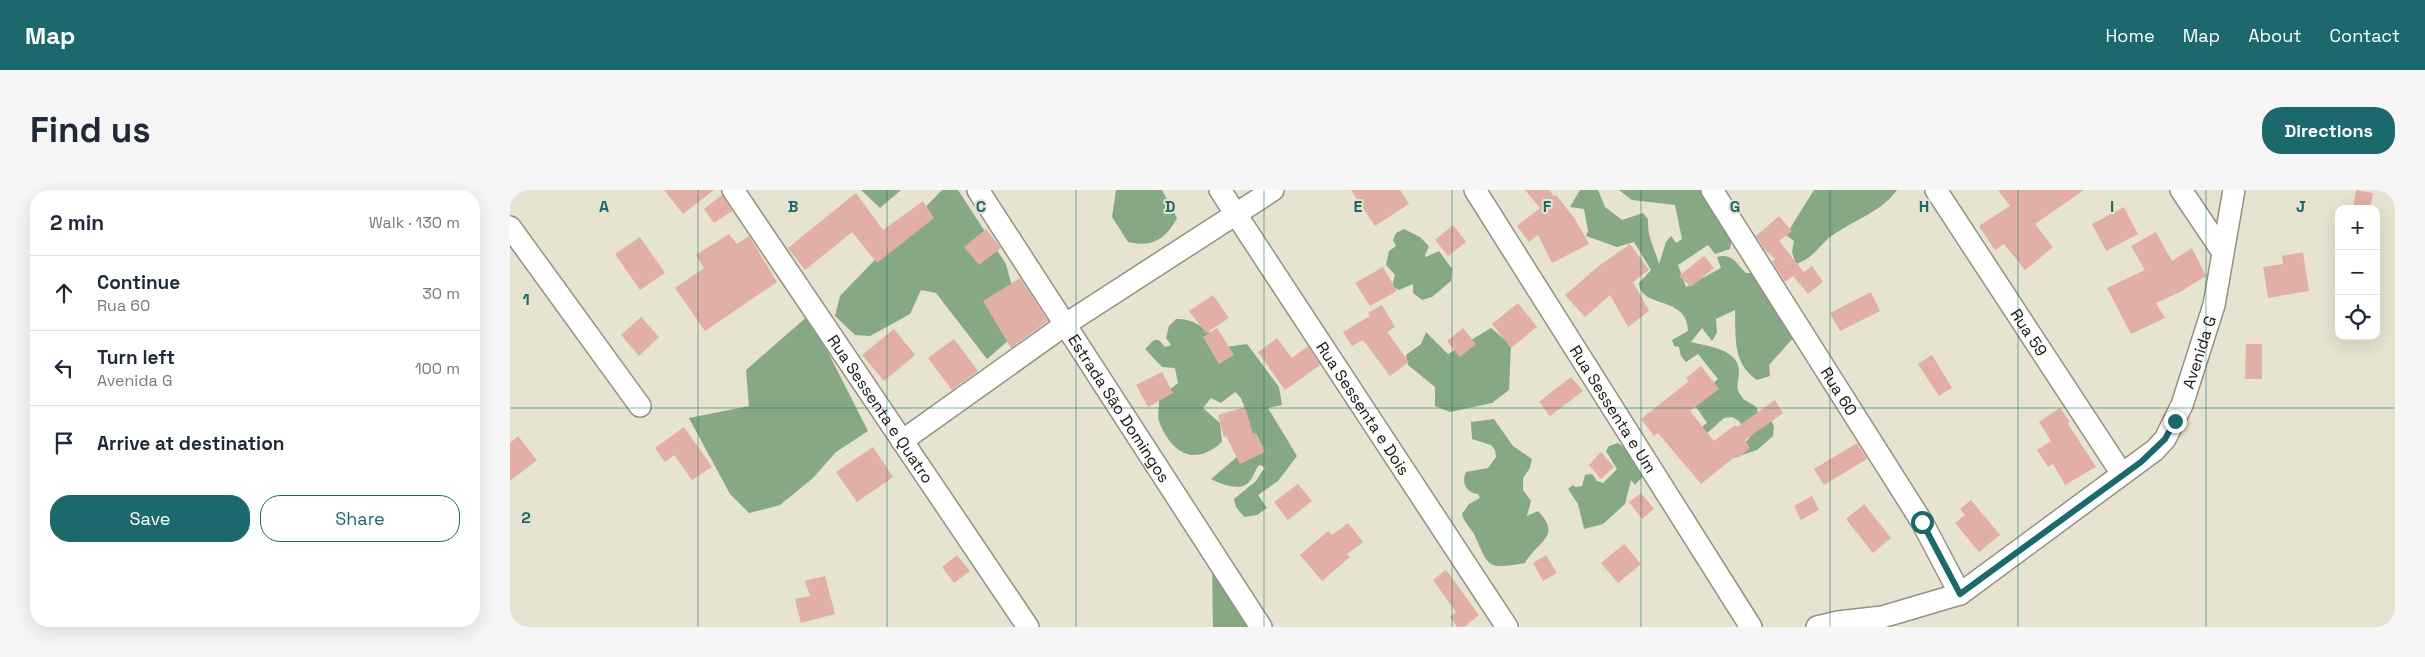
<!DOCTYPE html>
<meta charset="utf-8">
<style>
body{margin:0;font-family:"Space Grotesk",sans-serif;background:#f6f6f7;color:#1f2937}
.controls{position:absolute;right:15px;top:15px;display:grid;overflow:hidden;border-radius:10px;box-shadow:0 5px 20px #0002}
.controls button{width:45px;height:45px;display:grid;place-items:center;padding:0;border:0;border-bottom:1px solid #e0e1e3;background:#fff;color:#1f2937;font:25px sans-serif}
.stop{position:absolute;width:15px;height:15px;margin:-11px;border:4px solid #1c696d;border-radius:50%;background:#fff}
.stop.end{background:#1c696d;border-color:#fff;box-shadow:0 1px 5px #0008}
.list{margin:0;padding:0;list-style:none}
h2{display:flex;justify-content:space-between;align-items:center;height:65px;margin:0;padding:0 20px;font-size:21px}
h2 small{font-size:16px;font-weight:400;color:#747a83}
.list li{display:grid;grid-template-columns:32px 1fr auto;gap:15px;align-items:center;box-sizing:border-box;height:75px;padding:0 20px;border-top:1px solid #e0e1e3}
.list b{display:block;font-size:19px;white-space:nowrap}
.list p{margin:0;font-size:16px;white-space:nowrap;color:#747a83}
.list em{font-size:16px;font-style:normal;color:#747a83}
.actions{display:flex;gap:10px;padding:15px 20px}
.actions a{flex:1;padding:11px 0;border:1px solid #1c696d;border-radius:20px;text-align:center;font-size:18px;color:#1c696d}
.actions .main{background:#1c696d;color:#fff}
.icon{flex:none;width:28px;height:28px;fill:none;stroke:currentColor;stroke-width:2;stroke-linecap:round;stroke-linejoin:round}
.map{position:relative;flex:none;width:1885px;height:437px;overflow:hidden;border-radius:20px}
header{display:flex;align-items:center;gap:30px;box-sizing:border-box;height:70px;padding:0 25px;background:#1c696d;color:#fff}
header strong{font-size:24px}
nav{display:flex;gap:28px;margin-inline-start:auto;font-size:18px}
.intro{display:flex;align-items:center;justify-content:space-between;box-sizing:border-box;height:120px;padding:0 30px}
h1{margin:0;font-size:35px}
.button{padding:12px 22px;border-radius:20px;background:#1c696d;color:#fff;font-size:18px;font-weight:700}
main{display:flex;gap:30px;padding:0 30px}
aside{flex:1;background:#fff;border-radius:20px;box-shadow:0 5px 20px #0002}
.map>svg:first-child{display:block}
.forest{fill:#87a885}
.building{fill:#e2afa6}
.lines{fill:none;stroke-linecap:round;stroke-linejoin:round}
.minor-casing{stroke:#949180;stroke-width:24}
.minor{stroke:#fff;stroke-width:21}
.route{stroke:#1c696d;stroke-width:6}
.grid{fill:none;stroke:#1c696d;stroke-width:1;stroke-opacity:0.55}
.labels{text-anchor:middle;dominant-baseline:central;stroke-width:4;stroke-linejoin:round;paint-order:stroke}
.street-label{font-size:16px;fill:#15140e;stroke:#e6e3d1}
.grid-label{font-size:16px;text-anchor:middle;font-weight:bold;fill:#1c696d;stroke:#e6e3d1;stroke-width:4;stroke-linejoin:round;paint-order:stroke}
</style>
<header>
<strong>Map</strong>
<nav><a>Home</a><a>Map</a><a>About</a><a>Contact</a></nav>
</header>
<div class="intro"><h1>Find us</h1><a class="button">Directions</a></div>
<main>
<aside>
<h2>2 min<small>Walk · 130 m</small></h2>
<ul class="list">
<li><svg class="icon" aria-label="ahead" viewBox="0 0 24 24"><path d="M12 20V5M6 11l6-6 6 6"/></svg><div><b>Continue</b><p>Rua 60</p></div><em>30 m</em></li>
<li><svg class="icon" aria-label="left" viewBox="0 0 24 24"><path d="M17 20v-9H6M10 6l-5 5 5 5"/></svg><div><b>Turn left</b><p>Avenida G</p></div><em>100 m</em></li>
<li><svg class="icon" aria-label="arrive" viewBox="0 0 24 24"><path d="M6 21V4h12l-3 4 3 4H6"/></svg><div><b>Arrive at destination</b></div></li>
</ul>
<div class="actions"><a class="main">Save</a><a>Share</a></div>
</aside>
<div class="map">
<svg width="1885" height="437" viewBox="0 0 1885 437">
<rect width="100%" height="100%" fill="#e6e3d1"/>
<g class="forest">
<path d="M351,0H391L370,18Z"/>
<path d="M432,0H448L496,74L513,138L477,169L426,103L411,100L400,124L360,146L345,145L325,126L330,106Z"/>
<path d="M606,0H652L667,28C656,49 642,58 618,52L602,27Z"/>
<path d="M1070,0H1088L1095,17L1112,30L1133,23L1138,29C1137,47 1144,56 1149,74L1156,52L1161,46L1166,53L1172,49L1165,15L1122,10L1109,0H1196L1223,43L1220,59L1205,64L1198,55L1168,75L1176,97L1211,78L1207,67C1223,63 1225,73 1236,83H1250L1285,146L1259,175L1260,186L1247,190C1222,173 1226,147 1225,120L1206,129L1207,143L1202,151L1192,138L1181,152C1196,156 1229,159 1229,181C1229,192 1224,198 1232,207C1235,212 1243,213 1247,218L1248,225L1259,224L1264,237L1263,246L1247,260L1223,268L1240,247L1229,231L1222,227L1214,228L1184,255L1178,247L1197,233L1184,214L1191,204L1208,189L1188,164L1176,172L1171,166L1169,157L1164,156L1162,150L1178,141C1178,105 1130,119 1129,93L1141,80L1124,52L1107,57L1076,46L1078,41L1074,19L1060,17Z"/>
<path d="M1304,0H1387C1371,22 1344,30 1323,45C1308,55 1306,67 1286,74L1282,62L1284,51L1276,45Z"/>
<path d="M894,39L910,47L919,56L915,65L916,67L929,61L942,79L941,91L922,107L912,110L903,103V94L889,100L882,96L885,85L876,75L879,61L886,56L883,50L886,43Z"/>
<path d="M299,125L358,241L326,262L303,288L270,315L239,323L220,304L179,228L239,216L236,180Z"/>
<path d="M666,129C688,128 700,144 716,157L737,154L769,197L772,215L758,218L787,266L768,291L748,305L757,318L747,325L734,327L726,317L724,309L746,291L755,277L749,275C745,280 743,288 739,292C731,302 710,294 701,289L734,261L749,253V248L736,239C735,226 737,211 725,202L711,213L701,208L693,218L710,233L712,252C686,276 663,265 650,234C646,226 650,217 649,208L668,193L665,178L652,177L635,159L644,150H649L655,157L661,155L656,148L659,136Z"/>
<path d="M981,138L1001,155L999,200L982,213L940,222L925,216V197L898,175L896,165L911,154L916,142L938,164Z"/>
<path d="M984,229L1003,256L1022,269L1020,278L1013,288V300L1021,311L1017,326L1028,321C1052,346 1029,350 1015,373C976,380 979,377 964,344C960,337 953,331 952,324L959,314L970,308L968,304C956,303 951,292 956,282L978,278L986,267L985,260L981,255L962,249L961,232Z"/>
<path d="M1108,253L1116,259L1133,286L1125,295L1121,290L1115,314L1093,334L1074,339L1068,314L1058,299L1063,295L1065,297L1072,296L1075,285L1082,284L1087,291L1093,293L1107,279L1096,261L1099,256Z"/>
<path d="M702,376L742,437H703Z"/>
</g>
<g class="building">
<path d="M154,0H204L173,24Z"/>
<path d="M841,0H890L899,14L865,36Z"/>
<path d="M1015,0H1039L1044,6L1046,5L1065,29L1079,54L1042,73L1028,45L1019,52L1007,36L1030,18Z"/>
<path d="M1488,0H1574L1525,34L1543,57L1515,80L1494,54L1485,60L1469,36L1500,16Z"/>
<path d="M1846,0L1863,3L1860,19H1843Z"/>
<path d="M346,3L373,40L413,11L424,28L367,73L342,42L295,80L278,58Z"/>
<path d="M212,5L222,21L204,33L194,19Z"/>
<path d="M1614,17L1628,44L1596,61L1582,34Z"/>
<path d="M1269,26L1282,41L1269,51L1294,82L1302,76L1313,92L1298,104L1283,86L1275,92L1262,71L1265,69L1254,59L1246,46Z"/>
<path d="M943,35L956,52L938,66L925,50Z"/>
<path d="M476,39L491,58L469,75L454,57Z"/>
<path d="M1646,42L1662,71L1682,58L1696,86L1670,102L1646,113L1655,128L1621,144L1597,98L1635,80L1621,56Z"/>
<path d="M219,44L227,54L239,46L267,92L195,141L165,98L194,78L186,65Z"/>
<path d="M130,47L155,83L130,100L105,64Z"/>
<path d="M1120,54L1139,80L1123,92L1139,121L1118,137L1100,105L1075,127L1055,105L1090,75Z"/>
<path d="M1793,62L1799,101L1758,108L1753,77L1773,74L1772,66Z"/>
<path d="M1194,66L1204,78L1181,97L1169,86Z"/>
<path d="M873,77L887,101L860,116L845,93Z"/>
<path d="M510,88L538,131L501,158L473,111Z"/>
<path d="M1361,102L1370,121L1330,141L1320,123Z"/>
<path d="M703,105L719,128L696,143L679,121Z"/>
<path d="M1008,113L1027,137L1001,158L982,134Z"/>
<path d="M872,115L885,137L877,142L899,172L880,186L853,150L842,156L833,142L860,126L858,123Z"/>
<path d="M131,127L149,147L129,166L111,145Z"/>
<path d="M707,138L724,165L709,174L693,147Z"/>
<path d="M953,138L966,154L950,167L937,151Z"/>
<path d="M384,139L405,165L374,191L352,165Z"/>
<path d="M767,148L782,168L798,156L810,175L775,200L748,162Z"/>
<path d="M444,149L468,181L442,200L418,168Z"/>
<path d="M1736,154H1752V189H1735Z"/>
<path d="M1422,165L1442,198L1429,206L1408,174Z"/>
<path d="M1191,176L1209,199L1180,221L1204,251L1225,235L1227,237L1265,210L1273,223L1235,250L1240,258L1228,268L1227,265L1191,294L1148,243L1144,246L1131,229L1179,191L1176,188Z"/>
<path d="M652,182L663,203L638,217L626,195Z"/>
<path d="M1061,187L1073,201L1040,226L1029,212Z"/>
<path d="M735,217L743,244L746,243L755,262L730,274L716,246L714,247L708,225Z"/>
<path d="M1550,218L1560,232L1558,234L1586,277L1555,295L1543,274L1538,277L1527,260L1541,251L1529,232Z"/>
<path d="M174,237L202,277L182,290L164,265L155,272L145,258Z"/>
<path d="M8,246L27,270L0,291V253Z"/>
<path d="M1347,253L1357,269L1314,295L1304,279Z"/>
<path d="M363,257L383,287L347,312L326,282Z"/>
<path d="M1091,262L1104,277L1091,289L1079,275Z"/>
<path d="M788,294L802,311L778,330L764,312Z"/>
<path d="M1131,303L1144,319L1132,329L1119,312Z"/>
<path d="M1302,306L1309,320L1291,330L1284,316Z"/>
<path d="M1461,310L1490,345L1469,362L1445,333L1455,325L1450,319Z"/>
<path d="M1354,314L1381,348L1363,363L1336,329Z"/>
<path d="M838,333L853,352L837,364L840,367L812,391L790,365L818,341L822,345Z"/>
<path d="M1114,354L1131,374L1108,393L1091,373Z"/>
<path d="M447,365L460,381L444,393L432,377Z"/>
<path d="M1036,365L1047,383L1033,391L1023,373Z"/>
<path d="M936,380L969,425L954,437H947L940,427L946,422L923,390Z"/>
<path d="M315,386L325,424L291,433L285,409L300,406L295,391Z"/>
</g>
<g class="lines">
<defs>
<g id="minor">
<path id="s1" d="M223,0L518,437"/>
<path id="s2" d="M468,0L751,437"/>
<path id="s3" d="M710,0L997,437"/>
<path id="s4" d="M965,0L1241,437"/>
<path id="s5" d="M1202,0L1412,332L1450,404"/>
<path id="s6" d="M1426,0L1612,284"/>
<path d="M1671,0L1712,61"/>
<path d="M0,37L130,216"/>
<path d="M392,251L556,134L763,0"/>
<path id="s7" d="M1307,437L1328,432L1372,427L1450,404L1645,260L1655,249L1672,215L1704,115L1724,0"/>
</g>
</defs>
<use href="#minor" class="minor-casing"/>
<use href="#minor" class="minor"/>
</g>
<g class="lines">
<path class="route" d="M1412,332L1450,404L1631,272L1655,249L1665,231"/>
</g>
<path class="grid" d="M188,0V437M377,0V437M566,0V437M754,0V437M942,0V437M1131,0V437M1320,0V437M1508,0V437M1696,0V437M0,218H1885"/>
<g class="labels">
<g class="street-label">
<text stroke="none"><textPath href="#s6" startOffset="170">Rua 59</textPath></text>
<text stroke="none"><textPath href="#s7" startOffset="498">Avenida G</textPath></text>
<text stroke="none"><textPath href="#s5" startOffset="238">Rua 60</textPath></text>
<text stroke="none"><textPath href="#s2" startOffset="260">Estrada São Domingos</textPath></text>
<text stroke="none"><textPath href="#s1" startOffset="264">Rua Sessenta e Quatro</textPath></text>
<text stroke="none"><textPath href="#s3" startOffset="261">Rua Sessenta e Dois</textPath></text>
<text stroke="none"><textPath href="#s4" startOffset="259">Rua Sessenta e Um</textPath></text>
</g>
</g>
<g class="grid-label">
<text x="94" y="22">A</text>
<text x="283" y="22">B</text>
<text x="471" y="22">C</text>
<text x="660" y="22">D</text>
<text x="848" y="22">E</text>
<text x="1037" y="22">F</text>
<text x="1225" y="22">G</text>
<text x="1414" y="22">H</text>
<text x="1602" y="22">I</text>
<text x="1791" y="22">J</text>
<text x="16" y="115">1</text>
<text x="16" y="333">2</text>
</g>
</svg>
<div class="controls">
<button>+</button>
<button>−</button>
<button><svg class="icon" aria-label="locate" viewBox="0 0 24 24"><circle cx="12" cy="12" r="6"/><path d="M12 2v4M12 18v4M2 12h4M18 12h4"/></svg></button>
</div>
<div class="stop" style="left:1412px;top:332px"></div>
<div class="stop end" style="left:1665px;top:231px"></div>
</div>
</main>
